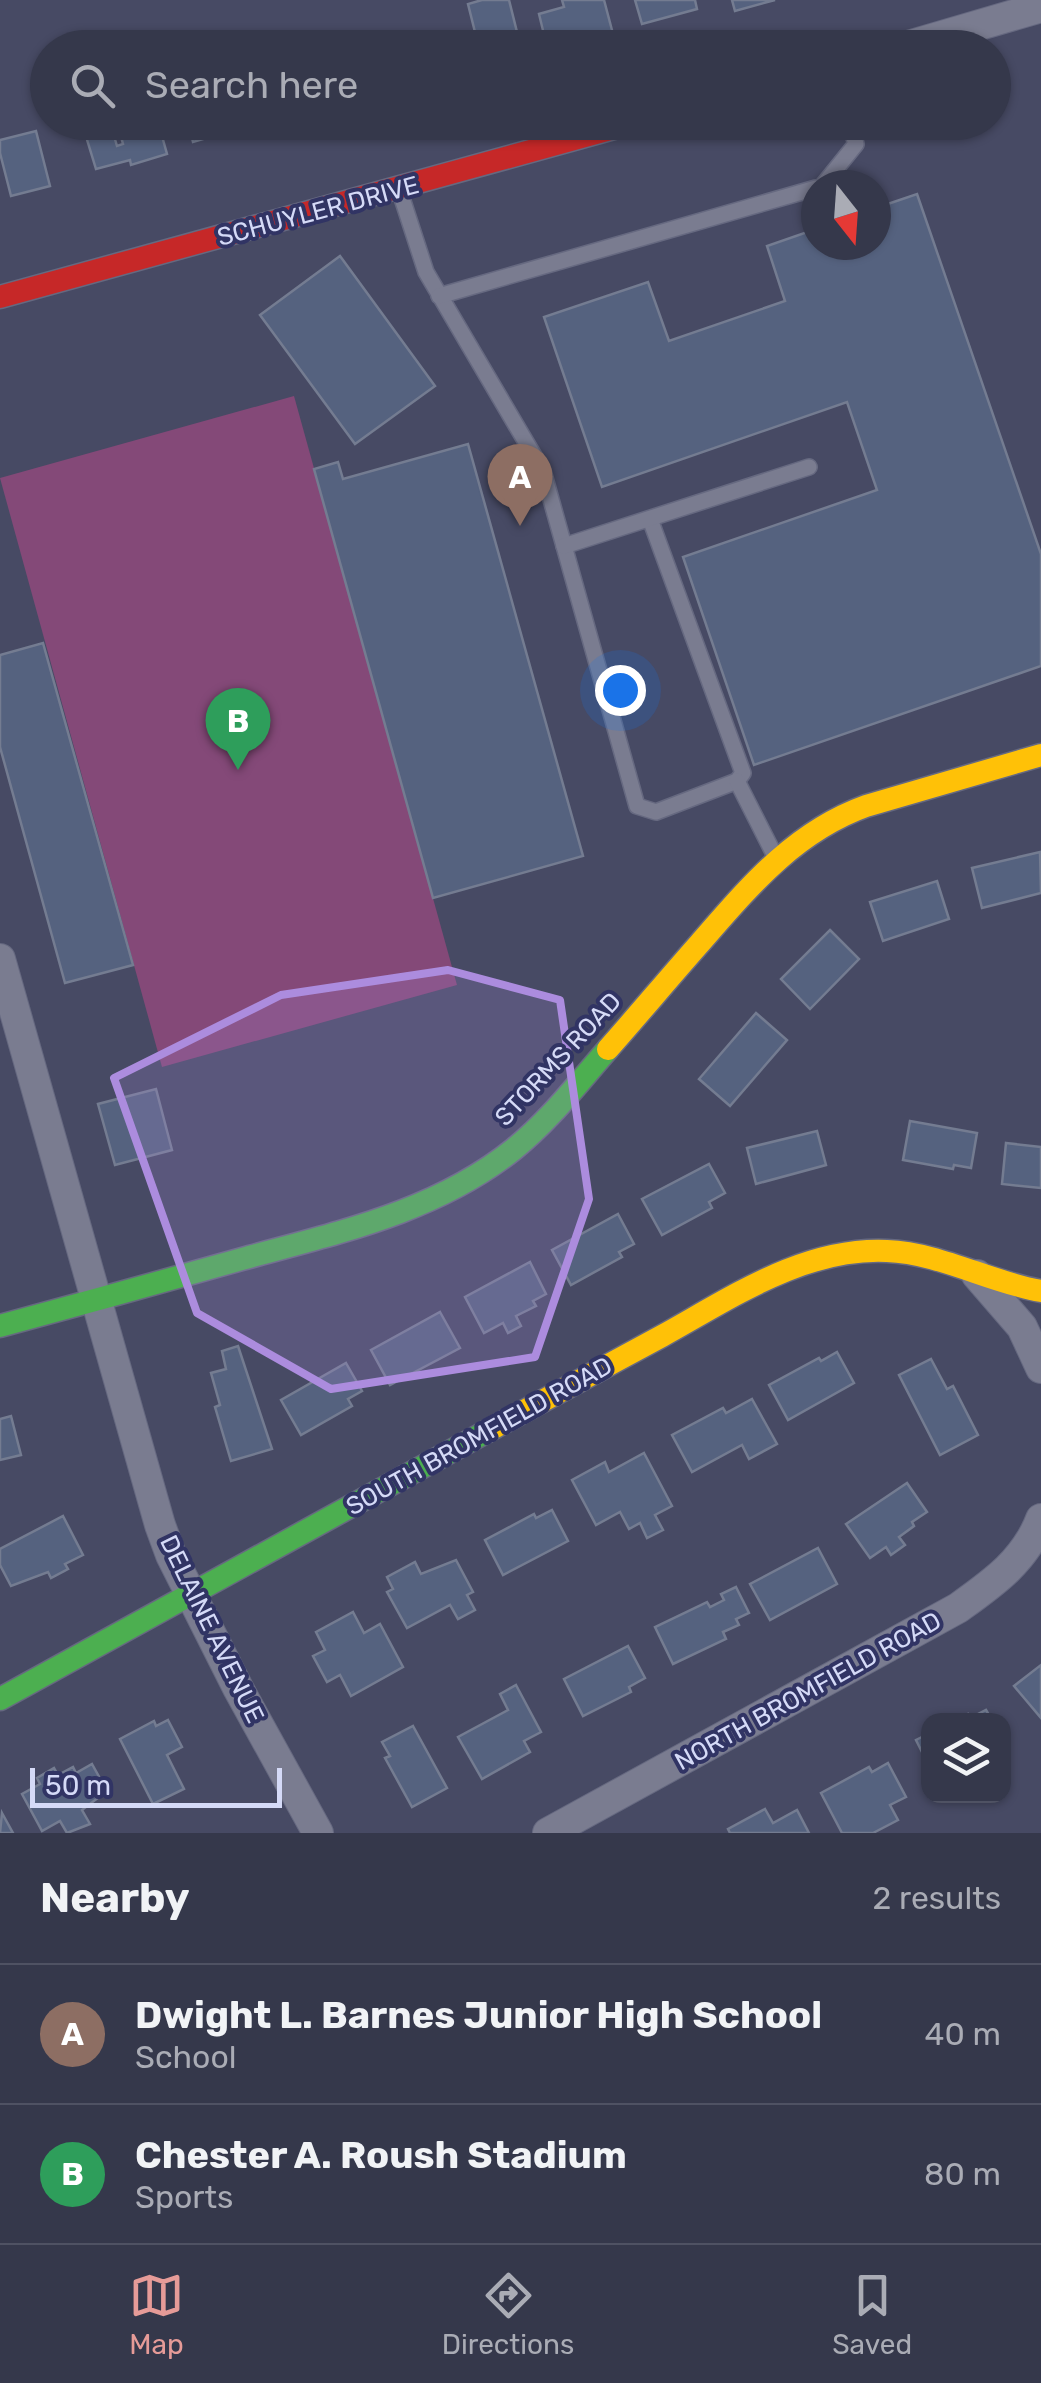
<!DOCTYPE html>
<style>
body{margin:0;font-family:Rubik,sans-serif;background:#404355;color:#f1f3f6}
.controls{position:absolute;right:30px;bottom:30px;display:grid;overflow:hidden;border-radius:20px;box-shadow:0 2px 8px #0004}
.controls button{width:90px;height:90px;display:grid;place-items:center;padding:0;border:0;border-bottom:2px solid #4f5263;background:#35384b;color:#f1f3f6;font:50px sans-serif}
.compass{position:absolute;left:801px;top:170px;width:90px;height:90px;border-radius:50%;background:#35384b;box-shadow:0 2px 8px #0004;rotate:163deg}
.scale{position:absolute;left:30px;bottom:25px;width:252px;box-sizing:border-box;padding-left:10px;border:5px solid #d5daf7;border-top:0;font-size:28px;line-height:35px;white-space:nowrap;color:#d5daf7;-webkit-text-stroke:8px #313464;paint-order:stroke}
.you{position:absolute;left:620px;top:690px;width:35px;height:35px;margin:-25px;border:8px solid #fff;border-radius:50%;background:#1a73e8;box-shadow:0 0 0 15px #1a73e833}
.badge{display:grid;place-items:center;width:65px;height:65px;border-radius:50%;background:#e69b98;color:#fff;font-size:32px;font-weight:700}
.pin{position:absolute;translate:-50% -82px;filter:drop-shadow(0 2px 5px #0008)}
.pin::after{content:'';position:absolute;top:52px;width:35px;height:30px;background:inherit;clip-path:polygon(0 0,100% 0,50% 100%)}
.list{margin:0;padding:0;list-style:none}
h2{display:flex;justify-content:space-between;align-items:center;height:130px;margin:0;padding:0 40px;font-size:42px}
h2 small{font-size:32px;font-weight:400;color:#aaacb5}
.list li{display:grid;grid-template-columns:65px 1fr auto;gap:30px;align-items:center;box-sizing:border-box;height:140px;padding:0 40px;border-top:2px solid #4f5263}
.list b{display:block;font-size:38px;white-space:nowrap}
.list p{margin:0;font-size:32px;white-space:nowrap;color:#aaacb5}
.list em{font-size:32px;font-style:normal;color:#aaacb5}
.icon{flex:none;width:55px;height:55px;fill:none;stroke:currentColor;stroke-width:2;stroke-linecap:round;stroke-linejoin:round}
.map{position:relative;flex:none;width:1041px;height:1833px;overflow:hidden}
.search{position:absolute;background:#35384b;box-shadow:0 2px 8px #0004;left:30px;right:30px;top:30px;height:110px;display:flex;align-items:center;gap:25px;box-sizing:border-box;padding:0 35px;border-radius:55px;color:#aaacb5;font-size:38px}
.sheet{height:410px;background:#35384b}
nav{display:flex;justify-content:space-around;align-items:center;box-sizing:border-box;height:140px;border-top:2px solid #4f5263;background:#35384b;font-size:28px;color:#aaacb5}
nav a{display:grid;justify-items:center;gap:5px}
nav .on{color:#e69b98}
.map>svg:first-child{display:block}
.green{fill:#844978}
.building{fill:#55627f;stroke:#747c91;stroke-width:2.5}
.lines{fill:none;stroke-linecap:round;stroke-linejoin:round}
.lane-casing{stroke:#666980;stroke-width:18}
.street-casing{stroke:#666980;stroke-width:32}
.fast-casing{stroke:#666980;stroke-width:25}
.slow-casing{stroke:#666980;stroke-width:25}
.jam-casing{stroke:#666980;stroke-width:25}
.lane{stroke:#7a7c90;stroke-width:15}
.street{stroke:#7a7c90;stroke-width:30}
.fast{stroke:#4caf50;stroke-width:22}
.slow{stroke:#ffc107;stroke-width:22}
.jam{stroke:#c62828;stroke-width:22}
.marked{fill:#ac8cde;fill-opacity:0.2;stroke:#ac8cde;stroke-width:8;stroke-linejoin:round}
.labels{text-anchor:middle;dominant-baseline:central;stroke-width:8;stroke-linejoin:round;paint-order:stroke}
.street-label{font-size:25px;fill:#d5daf7;stroke:#313464}
</style>
<div class="map">
<svg width="1041" height="1833" viewBox="0 0 1041 1833">
<rect width="100%" height="100%" fill="#474a64"/>
<path class="green" d="M294,396L457,985L162,1067L0,478Z"/>
<g class="building">
<path d="M482,0H509L521,48H479L468,4Z"/>
<path d="M562,0H604L613,34L594,38L596,46L590,48H573L571,41L547,47L539,14L564,7Z"/>
<path d="M635,0H695L697,9L642,24Z"/>
<path d="M732,0H775L735,11Z"/>
<path d="M418,38L420,48H384Z"/>
<path d="M117,122H158L167,154L131,165L130,160L96,169L85,133L111,126L117,146L123,144Z"/>
<path d="M188,122H248L249,126L193,142Z"/>
<path d="M36,131L50,186L11,196L0,153V140Z"/>
<path d="M917,194L1041,554V666L754,765L683,557L877,490L847,402L602,487L544,317L648,282L669,341L785,301L767,246L816,229V245H876V208Z"/>
<path d="M340,256L435,386L355,444L260,315Z"/>
<path d="M468,444L583,856L433,898L314,469L338,462L343,479Z"/>
<path d="M43,643L133,965L65,983L0,747V655Z"/>
<path d="M1040,852L1041,893L982,908L972,868Z"/>
<path d="M937,881L949,919L883,941L870,902Z"/>
<path d="M830,930L859,959L810,1009L781,979Z"/>
<path d="M756,1013L787,1040L730,1106L699,1079Z"/>
<path d="M156,1089L172,1150L115,1165L98,1104Z"/>
<path d="M910,1121L977,1133L971,1168L954,1165L953,1169L903,1160Z"/>
<path d="M817,1131L826,1165L756,1184L747,1148Z"/>
<path d="M1006,1143L1041,1147V1188L1002,1184Z"/>
<path d="M709,1164L725,1193L709,1202L712,1208L662,1235L642,1199Z"/>
<path d="M618,1214L634,1244L619,1252L622,1257L571,1285L552,1250Z"/>
<path d="M530,1262L546,1294L533,1301L536,1306L516,1316L521,1326L508,1333L503,1323L484,1333L465,1297Z"/>
<path d="M440,1312L460,1348L390,1385L371,1350Z"/>
<path d="M238,1346L272,1449L231,1461L215,1407L220,1405L211,1373L226,1369L222,1351Z"/>
<path d="M837,1352L854,1383L788,1420L769,1385L819,1358L821,1361Z"/>
<path d="M931,1359L947,1389L953,1386L978,1435L940,1455L899,1375Z"/>
<path d="M346,1363L362,1391L348,1399L352,1406L301,1435L281,1400Z"/>
<path d="M752,1399L777,1444L749,1459L742,1445L692,1472L672,1435L723,1408L726,1413Z"/>
<path d="M11,1416L21,1455L0,1460V1419Z"/>
<path d="M644,1453L672,1506L655,1515L663,1530L647,1538L640,1523L629,1529L620,1512L596,1525L572,1480L605,1462L609,1472Z"/>
<path d="M907,1483L927,1512L912,1522L914,1526L899,1537L905,1545L891,1555L886,1547L870,1558L846,1524Z"/>
<path d="M552,1510L568,1541L503,1575L485,1540L534,1514L536,1518Z"/>
<path d="M63,1516L83,1555L65,1564L68,1569L51,1578L48,1572L11,1586L0,1565V1549Z"/>
<path d="M818,1548L837,1584L770,1620L750,1584Z"/>
<path d="M456,1560L473,1592L467,1595L475,1610L458,1619L450,1605L407,1628L387,1592L393,1589L387,1577L415,1562L421,1574Z"/>
<path d="M736,1587L749,1613L736,1619L739,1625L723,1632L726,1639L673,1664L655,1627L707,1602L710,1607L724,1600L721,1594Z"/>
<path d="M353,1612L364,1633L380,1624L403,1667L351,1696L340,1675L327,1682L313,1656L325,1650L316,1632Z"/>
<path d="M628,1646L645,1678L629,1687L631,1692L583,1716L564,1679Z"/>
<path d="M1041,1665V1718L1014,1686Z"/>
<path d="M516,1685L541,1732L524,1741L530,1752L482,1779L458,1737L508,1710L500,1694Z"/>
<path d="M986,1710L992,1720H955L968,1714L970,1718Z"/>
<path d="M168,1720L182,1747L167,1755L184,1789L153,1804L120,1739L154,1721L156,1726Z"/>
<path d="M413,1726L447,1788L412,1807L385,1758L390,1756L382,1742Z"/>
<path d="M928,1734V1764L916,1740Z"/>
<path d="M888,1763L906,1797L890,1805L898,1820L873,1833H842L821,1793L869,1767L872,1772Z"/>
<path d="M92,1764L107,1791L82,1810L90,1824L67,1833L60,1821L42,1831L22,1794L40,1784L37,1778L54,1768L58,1775L73,1767L76,1773Z"/>
<path d="M765,1809L773,1823L797,1810L809,1833H730L728,1829Z"/>
<path d="M2,1813L13,1833H0Z"/>
</g>
<g class="lines">
<defs>
<g id="lane">
<path d="M823,185L856,144L849,122"/>
<path d="M399,189L426,272L543,471L637,806L656,812L737,781L743,773L650,519"/>
<path d="M439,296L816,188"/>
<path d="M564,546L809,467"/>
<path d="M737,781L775,856"/>
</g>
<g id="street">
<path d="M901,48L1041,7"/>
<path d="M0,959L160,1525L171,1555L238,1688L318,1833"/>
<path d="M977,1275L1022,1327L1041,1368"/>
<path d="M548,1833L958,1608C993,1583 1025,1561 1041,1519"/>
</g>
<g id="fast">
<path d="M0,1326C81,1304 161,1282 242,1259C336,1233 436,1212 514,1149C550,1120 578,1083 608,1049"/>
<path d="M0,1699L495,1427"/>
</g>
<g id="slow">
<path d="M608,1049C639,1014 669,978 700,943C749,887 794,832 866,806L1041,755"/>
<path d="M495,1427C550,1397 606,1366 662,1336C731,1298 804,1247 887,1251C940,1253 989,1282 1041,1291"/>
</g>
<path id="jam" d="M0,297L636,122"/>
</defs>
<use href="#lane" class="lane-casing"/>
<use href="#street" class="street-casing"/>
<use href="#fast" class="fast-casing"/>
<use href="#slow" class="slow-casing"/>
<use href="#jam" class="jam-casing"/>
<use href="#lane" class="lane"/>
<use href="#street" class="street"/>
<use href="#fast" class="fast"/>
<use href="#slow" class="slow"/>
<use href="#jam" class="jam"/>
</g>
<path class="marked" d="M448,970L560,1000L589,1199L535,1357L331,1389L197,1313L114,1078L281,995Z"/>
<g class="labels">
<g class="street-label">
<text transform="translate(318 211) rotate(-15)">SCHUYLER DRIVE</text>
<text transform="translate(558 1059) rotate(-47)">STORMS ROAD</text>
<text transform="translate(479 1436) rotate(-29)">SOUTH BROMFIELD ROAD</text>
<text transform="translate(212 1629) rotate(64)">DELAINE AVENUE</text>
<text transform="translate(808 1691) rotate(-29)">NORTH BROMFIELD ROAD</text>
</g>
</g>
</svg>
<div class="controls">
<button><svg class="icon" aria-label="layers" viewBox="0 0 24 24"><path d="M12 4l9 5-9 5-9-5zM3 14l9 5 9-5"/></svg></button>
</div>
<svg class="compass" viewBox="-18 -18 36 36"><path d="M0-13l5 13h-10z" fill="#e53935"/><path d="M0 13l5-13h-10z" fill="#aaacb5"/></svg>
<div class="scale">50 m</div>
<div class="you"></div>
<div class="pin badge" style="left:520px;top:526px;background:#8d6e63">A</div>
<div class="pin badge" style="left:238px;top:770px;background:#2e9e5b">B</div>
<div class="search"><svg class="icon" aria-label="search" viewBox="0 0 24 24"><circle cx="10" cy="10" r="6"/><path d="M15 15l6 6"/></svg>Search here</div>
</div>
<section class="sheet">
<h2>Nearby<small>2 results</small></h2>
<ul class="list">
<li><span class="badge" style="background:#8d6e63">A</span><div><b>Dwight L. Barnes Junior High School</b><p>School</p></div><em>40 m</em></li>
<li><span class="badge" style="background:#2e9e5b">B</span><div><b>Chester A. Roush Stadium</b><p>Sports</p></div><em>80 m</em></li>
</ul>
</section>
<nav>
<a class="on"><svg class="icon" aria-label="map" viewBox="0 0 24 24"><path d="M3 6l6-2 6 2 6-2v14l-6 2-6-2-6 2zM9 4v14M15 6v14"/></svg>Map</a>
<a><svg class="icon" aria-label="directions" viewBox="0 0 24 24"><path d="M12 3l9 9-9 9-9-9zM9 14v-3h6M13 9l2 2-2 2"/></svg>Directions</a>
<a><svg class="icon" aria-label="saved" viewBox="0 0 24 24"><path d="M7 4h10v16l-5-4-5 4z"/></svg>Saved</a>
</nav>
